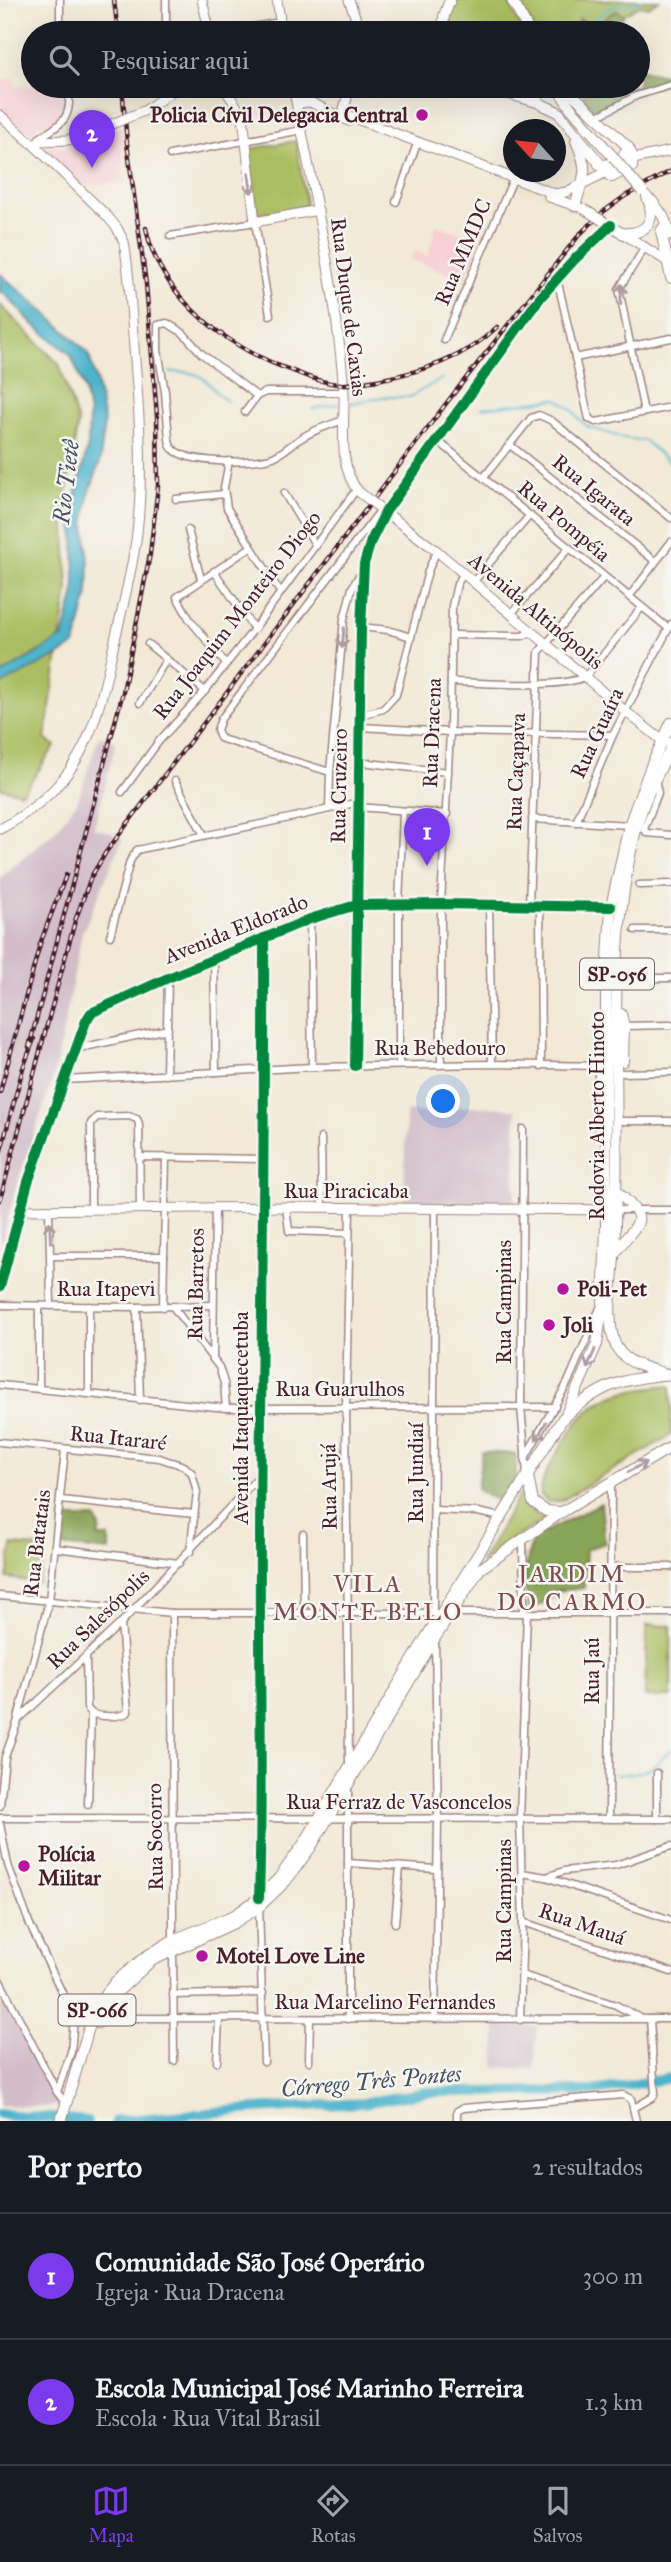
<!DOCTYPE html>
<html lang="pt">
<meta charset="utf-8">
<style>
body{margin:0;font-family:"IM FELL Great Primer",serif;background:#242831;color:#f1f3f6}
.compass{position:absolute;left:503px;top:119px;width:63px;height:63px;border-radius:50%;background:#171b24;box-shadow:0 7px 28px #0002;rotate:297deg}
.you{position:absolute;left:444px;top:1102px;width:24px;height:24px;margin:-18px;border:5px solid #fff;border-radius:50%;background:#1a73e8;box-shadow:0 0 0 10px #1a73e833}
.badge{display:grid;place-items:center;width:46px;height:46px;border-radius:50%;background:#7c3aed;color:#fff;font-size:23px;font-weight:700}
.pin{position:absolute;translate:-50% -58px;filter:drop-shadow(0 2px 4px #0008)}
.pin::after{content:'';position:absolute;top:37px;width:24px;height:21px;background:inherit;clip-path:polygon(0 0,100% 0,50% 100%)}
.list{margin:0;padding:0;list-style:none}
h2{display:flex;justify-content:space-between;align-items:center;height:91px;margin:0;padding:0 28px;font-size:30px}
h2 small{font-size:23px;font-weight:400;color:#9ea1a6}
.list li{display:grid;grid-template-columns:46px 1fr auto;gap:21px;align-items:center;box-sizing:border-box;height:126px;padding:0 28px;border-top:2px solid #363941}
.list b{display:block;font-size:26px;white-space:nowrap}
.list p{margin:0;font-size:23px;white-space:nowrap;color:#9ea1a6}
.list em{font-size:23px;font-style:normal;color:#9ea1a6}
.icon{flex:none;width:38px;height:38px;fill:none;stroke:currentColor;stroke-width:2;stroke-linecap:round;stroke-linejoin:round}
.map{position:relative;flex:none;width:671px;height:2121px;overflow:hidden}
.search{position:absolute;background:#171b24;box-shadow:0 7px 28px #0002;left:21px;right:21px;top:21px;height:77px;display:flex;align-items:center;gap:18px;box-sizing:border-box;padding:0 24px;border-radius:38px;color:#9ea1a6;font-size:26px}
.sheet{height:343px;background:#171b24}
nav{display:flex;justify-content:space-around;align-items:center;box-sizing:border-box;height:98px;border-top:2px solid #363941;background:#171b24;font-size:19px;color:#9ea1a6}
nav a{display:grid;justify-items:center;gap:4px}
nav .on{color:#7c3aed}
.map>svg:first-child{display:block}
.built{fill:#f7cfd4}
.industrial{fill:#d2bdc8}
.green{fill:#abbd60;stroke:#7a6e46;stroke-width:2}
.forest{fill:#88a456;stroke:#696240;stroke-width:2}
.water{fill:#4db4cc;stroke:#4c6a7c;stroke-width:2}
.lines{fill:none;stroke-linecap:round;stroke-linejoin:round}
.stream{stroke:#4db4cc;stroke-width:2}
.river{stroke:#4db4cc;stroke-width:10}
.street-casing{stroke:#9e8480;stroke-width:9}
.secondary-casing{stroke:#9e8480;stroke-width:11}
.primary-casing{stroke:#9e8480;stroke-width:12}
.street{stroke:#fff;stroke-width:6}
.secondary{stroke:#fff;stroke-width:9}
.primary{stroke:#fff;stroke-width:10}
.rail-casing{stroke:#4a1f2b;stroke-width:4.5}
.rail{stroke:#f6f6f2;stroke-width:2;stroke-dasharray:5;stroke-linecap:butt}
.secondary-bridge-casing{stroke:#9e8480;stroke-width:11;stroke-linecap:butt}
.primary-bridge-casing{stroke:#9e8480;stroke-width:12;stroke-linecap:butt}
.secondary-bridge{stroke:#fff;stroke-width:9}
.primary-bridge{stroke:#fff;stroke-width:10}
.cycleway-casing{stroke:#f6f6f2;stroke-width:15}
.cycleway{stroke:#00873e;stroke-width:10}
.oneway{stroke:#ae9aa0}
.poi-dot{fill:#b5179e;stroke:#f6f6f2;stroke-width:2.5}
.labels{text-anchor:middle;dominant-baseline:central;stroke-width:5;stroke-linejoin:round;paint-order:stroke}
.shield{fill:#f6f6f2;stroke:#7e6067;stroke-width:2}
.shield-label{font-size:19px;font-weight:bold;fill:#4a1f2b}
.poi-label{font-size:21px;font-weight:bold;fill:#4a1f2b;stroke:#f6f6f2;text-anchor:start}
.street-label{font-size:21px;fill:#4a1f2b;stroke:#f6f6f2}
.water-label{font-size:23px;font-style:italic;fill:#4b5363;stroke:#f6f6f2}
.quarter-label{font-size:24px;letter-spacing:2px;fill:#824b4c;stroke:#f6f6f2}
</style>
<div class="map">
<svg width="671" height="2121" viewBox="0 0 671 2121">
<rect width="100%" height="100%" fill="#f6f6f2"/>
<filter id="ink" filterUnits="userSpaceOnUse"><feTurbulence type="fractalNoise" baseFrequency=".0143" numOctaves="2"/><feDisplacementMap in="SourceGraphic" scale="14" xChannelSelector="R" yChannelSelector="G"/><feConvolveMatrix kernelMatrix="1 2 1 2 8 2 1 2 1" color-interpolation-filters="sRGB"/></filter>
<filter id="wash" filterUnits="userSpaceOnUse"><feTurbulence type="fractalNoise" baseFrequency=".00686" numOctaves="4" result="noise"/><feDisplacementMap in="SourceGraphic" scale="28" xChannelSelector="R" yChannelSelector="G"/><feGaussianBlur stdDeviation="1.57" result="paint"/><feColorMatrix in="noise" values="0 0 0 0 0 0 0 0 0 0 0 0 0 0 0 0 0 1.4 0 .05"/><feComposite in="paint" operator="in"/></filter>
<g filter="url(#wash)">
<rect width="100%" height="100%" fill="#f2e9d6"/>
<g class="built">
<path d="M14,78L15,86H63L64,114L56,125H36L34,132L21,129L0,110V81Z"/>
<path d="M122,126L124,182L82,186L46,153V147H67Z"/>
<path d="M436,225L482,240L464,280L410,259L415,251L428,256Z"/>
</g>
<g class="industrial">
<path d="M99,735L116,742L94,828L110,832L123,839L82,933L55,1072L16,1188L0,1249V878L56,830L78,800Z"/>
<path d="M471,1106L516,1109L515,1203L404,1201L406,1111L427,1113Z"/>
<path d="M0,2005L7,2006L59,2105L45,2107L0,2105Z"/>
<path d="M496,2026H537L534,2069L495,2067Z"/>
</g>
<g class="green">
<path d="M458,0H507L524,33H449L448,18Z"/>
<path d="M518,0H659L648,7L640,5L623,15L617,11L611,14L592,27L580,19L572,33H536Z"/>
<path d="M296,141L306,204L303,207L257,215L248,149Z"/>
<path d="M0,305L59,364L78,422L64,506L68,590L45,739L55,746C43,762 35,779 21,793L0,788Z"/>
<path d="M671,1385V1435L561,1501L548,1502L541,1495C541,1478 550,1466 559,1450C590,1396 612,1391 671,1385Z"/>
<path d="M520,1494H523C527,1509 532,1514 546,1519L501,1546L480,1563Z"/>
<path d="M12,1545L45,1548L39,1583L7,1578Z"/>
<path d="M647,1625L671,1626V1697H645Z"/>
</g>
<g class="forest">
<path d="M617,11L623,15L620,33H572L580,19L593,27L611,14Z"/>
<path d="M638,69L668,76L666,83L635,92L601,111L596,112L584,100L583,86H638Z"/>
<path d="M482,1452L516,1454V1481L499,1502L477,1488Z"/>
<path d="M601,1503L605,1543L586,1549L584,1588L557,1591L543,1604L529,1608C522,1580 525,1565 533,1538Z"/>
<path d="M63,1518H96L100,1528L98,1537H109V1551L61,1546Z"/>
</g>
<path class="water" d="M0,274L45,312L88,353L96,379L104,422L100,461L88,497L85,523L89,564L88,594L75,645C51,662 25,670 0,686V675L63,637L74,596L75,578L73,506L88,446L89,413L84,387L71,355L33,324L6,295L0,292Z"/>
<g class="lines">
<g class="stream">
<path d="M583,31C593,23 602,10 614,6C625,4 631,7 641,0"/>
<path d="M170,372C187,372 200,371 211,386C217,393 219,397 227,401"/>
<path d="M351,403L384,397H410L443,378"/>
<path d="M481,408L557,399L572,409L578,418L588,427L623,438L645,441L671,464"/>
<path d="M312,409L338,404"/>
<path d="M615,1775C645,1773 651,1772 671,1749"/>
</g>
<g class="river">
<path d="M0,2114L87,2121"/>
<path d="M115,2121L253,2109L363,2103L427,2092L594,2091L671,2078"/>
</g>
</g>
</g>
<g filter="url(#ink)">
<g class="lines">
<defs>
<g id="street">
<path d="M166,0V33"/>
<path d="M60,33V0"/>
<path d="M220,33L280,22"/>
<path d="M433,86L462,93L489,91"/>
<path d="M596,117L636,96L671,85"/>
<path d="M39,138C64,123 73,117 68,86"/>
<path d="M170,155L302,130"/>
<path d="M396,202L418,141"/>
<path d="M170,236L255,222L270,315"/>
<path d="M557,278L589,419L596,422L671,407"/>
<path d="M444,340L514,177"/>
<path d="M575,358L671,338"/>
<path d="M257,396L202,354L183,333L167,323L158,325V350L165,392L169,439C170,443 169,446 173,449C188,464 254,464 273,457C283,453 290,445 300,439C313,430 329,425 344,420"/>
<path d="M245,412L257,396L266,392H344"/>
<path d="M644,412L619,289L645,247"/>
<path d="M438,441L668,628"/>
<path d="M510,445L655,561"/>
<path d="M229,461L224,488L227,508L280,592"/>
<path d="M484,477L531,418L539,415L552,421L671,518"/>
<path d="M284,493L316,546"/>
<path d="M176,499L224,494"/>
<path d="M188,530L201,579"/>
<path d="M214,571L254,629"/>
<path d="M474,581L530,515"/>
<path d="M629,597L671,542"/>
<path d="M511,614L569,548"/>
<path d="M361,627L388,630L411,637"/>
<path d="M452,635L522,636L532,632"/>
<path d="M148,644L205,691"/>
<path d="M226,664L190,620L177,597L251,547"/>
<path d="M451,682C483,682 561,690 586,676L642,607"/>
<path d="M140,703L166,660"/>
<path d="M360,715L383,709L396,695L428,571L434,557"/>
<path d="M360,727L450,732L613,735"/>
<path d="M360,762L448,772"/>
<path d="M330,772L225,740L220,738L217,730L221,719L382,508"/>
<path d="M655,779L658,793L644,829L647,833L671,835"/>
<path d="M175,781L204,835"/>
<path d="M122,792L159,741L205,691L254,629L356,490"/>
<path d="M358,807L447,814"/>
<path d="M329,809L330,772L344,619L352,588L358,577L363,575"/>
<path d="M532,819L629,825"/>
<path d="M576,822L613,735L671,624"/>
<path d="M639,885L671,884"/>
<path d="M489,905L492,1064"/>
<path d="M529,905L539,652L604,577"/>
<path d="M540,906L541,1066"/>
<path d="M310,919L312,1067"/>
<path d="M635,930H671"/>
<path d="M110,936L130,861L137,850C211,833 285,821 358,802"/>
<path d="M214,959L216,1072"/>
<path d="M647,978H671"/>
<path d="M624,1026L671,1025"/>
<path d="M75,1049L168,1029"/>
<path d="M441,1064V904L450,732L452,606L457,584L464,573"/>
<path d="M399,1065V904L403,812"/>
<path d="M355,1066L361,627L364,564L371,541L386,511L539,299L575,259L611,225"/>
<path d="M621,1073L671,1072"/>
<path d="M166,1075L168,979"/>
<path d="M64,1080L312,1067L492,1064L607,1066"/>
<path d="M616,1121H671"/>
<path d="M598,1128V1066"/>
<path d="M523,1129L521,1407L527,1475"/>
<path d="M321,1138L322,1208"/>
<path d="M139,1157L263,1159"/>
<path d="M286,1207L289,1231L349,1233"/>
<path d="M91,1208V1123L97,1117L129,1116L137,1119L139,1124L140,1208"/>
<path d="M49,1209L51,1306"/>
<path d="M615,1210H671"/>
<path d="M51,1256H164"/>
<path d="M0,1287L21,1210"/>
<path d="M0,1305L137,1307L213,1305"/>
<path d="M89,1306V1394"/>
<path d="M137,1307L140,1400"/>
<path d="M163,1307L166,1157"/>
<path d="M173,1307L219,1367L224,1383L226,1408"/>
<path d="M213,1359L215,1208"/>
<path d="M0,1385L226,1408L555,1407"/>
<path d="M39,1389V1306"/>
<path d="M0,1442L159,1458L184,1466L192,1473L197,1492L190,1552"/>
<path d="M525,1458L568,1382L600,1308"/>
<path d="M61,1500L194,1514"/>
<path d="M434,1510L478,1512L501,1517"/>
<path d="M303,1534L304,1612"/>
<path d="M523,1539L524,1613"/>
<path d="M55,1548L179,1563"/>
<path d="M610,1567H671"/>
<path d="M0,1596L172,1613H442"/>
<path d="M172,1613L173,1940"/>
<path d="M433,1613L435,1208"/>
<path d="M450,1613H671"/>
<path d="M435,1640L438,1819L435,2019"/>
<path d="M86,1658L87,1708L91,1713"/>
<path d="M91,1713C100,1717 120,1718 128,1712L121,1623"/>
<path d="M18,1718L49,1601L65,1450"/>
<path d="M349,1765L346,1406L350,1208"/>
<path d="M657,1773V1819"/>
<path d="M88,1804L91,1713"/>
<path d="M0,1806L5,1757L18,1720L121,1623L260,1475"/>
<path d="M0,1818L671,1819"/>
<path d="M609,1818L611,1482"/>
<path d="M0,1824L8,1865L30,1925L74,2018L71,2052L57,2092"/>
<path d="M348,1863L436,1869"/>
<path d="M522,1873L546,1877L671,1920"/>
<path d="M546,1877L564,1871L616,1865L671,1846"/>
<path d="M259,1907L264,2062"/>
<path d="M523,1922L671,1972"/>
<path d="M395,1923L400,1867"/>
<path d="M173,1951L174,2061"/>
<path d="M522,1975L616,2005L638,2017"/>
<path d="M0,1981L57,2092L66,2104"/>
<path d="M173,1995L263,1993"/>
<path d="M101,2018L671,2019"/>
<path d="M348,2019V1786"/>
<path d="M520,2020L523,1922L520,1820L527,1613"/>
<path d="M309,2061L310,2019"/>
<path d="M217,2062L219,2019"/>
<path d="M634,2108L653,2097L655,2093L650,2019"/>
<path d="M457,2121V2111L463,2108L623,2095L631,2099L636,2121"/>
</g>
<g id="secondary">
<path d="M202,0L210,33"/>
<path d="M277,0L282,33"/>
<path d="M349,0L355,16L357,33"/>
<path d="M223,86L243,116L255,222L318,210"/>
<path d="M293,86C312,187 337,290 344,393C345,423 337,468 359,492"/>
<path d="M301,103L310,102L349,121"/>
<path d="M344,109L349,116L555,194L566,192L633,159L671,151"/>
<path d="M344,109L350,86"/>
<path d="M146,110L179,86"/>
<path d="M0,115L31,143"/>
<path d="M39,141L68,140L112,124"/>
<path d="M549,197L579,207"/>
<path d="M606,223L670,263"/>
<path d="M377,506L437,551L625,711L663,741L671,743"/>
<path d="M0,829C13,823 24,814 35,806C89,765 99,710 113,648C122,610 132,572 137,533C144,471 139,410 134,347C131,312 130,276 124,242L117,228L107,216L33,144"/>
<path d="M611,907L441,904L356,905L310,919L100,1008L91,1013L86,1021L41,1141L21,1210L286,1207L612,1210"/>
<path d="M259,1898C263,1780 259,1661 260,1543C261,1341 265,1140 264,938"/>
</g>
<g id="primary">
<path d="M512,0L530,33"/>
<path d="M443,33L444,16L450,0"/>
<path d="M482,86L537,102L558,112L610,176L612,177L632,167L633,157L628,147L564,86"/>
<path d="M556,86L570,107L613,157"/>
<path d="M528,98L538,95L545,86"/>
<path d="M599,164C612,167 624,159 628,147"/>
<path d="M652,201L663,216L671,235"/>
<path d="M575,206C584,174 590,173 576,141"/>
<path d="M668,227L663,228L661,231L671,278"/>
<path d="M622,233C647,235 657,220 647,197"/>
<path d="M621,1014L624,1026L623,1061"/>
<path d="M614,1255C634,1221 656,1225 616,1191"/>
<path d="M660,1372C642,1367 620,1361 614,1341C606,1315 613,1282 614,1256C615,1234 615,1213 616,1192C620,1070 605,945 637,826C644,798 658,773 671,748"/>
<path d="M567,1412L597,1344L603,1304L606,1227V992L611,907L629,825L651,766L671,723"/>
<path d="M528,1476L533,1502L546,1511L561,1512"/>
<path d="M98,2023L115,1994L151,1961L234,1923L259,1907L286,1881L311,1847L435,1638L480,1569L562,1512L671,1447"/>
<path d="M61,2121L91,2021L105,1995L116,1981L145,1957L173,1940L235,1915L259,1898L279,1878L305,1842L424,1641L563,1418C601,1384 621,1379 671,1374"/>
</g>
</defs>
<use href="#street" class="street-casing"/>
<use href="#secondary" class="secondary-casing"/>
<use href="#primary" class="primary-casing"/>
<use href="#street" class="street"/>
<use href="#secondary" class="secondary"/>
<use href="#primary" class="primary"/>
<defs>
<g id="rail">
<path d="M114,0L118,33"/>
<path d="M146,228C160,299 230,349 293,371C307,377 324,383 339,384C352,385 365,382 377,380C421,372 464,359 497,327"/>
<path d="M29,1047L123,692L150,554L158,486L157,416L146,284L127,143L122,86"/>
<path d="M0,1092L40,944L66,875"/>
<path d="M0,1154L23,1068L34,1039"/>
<path d="M0,1200L75,921L91,877L106,852L448,401L559,260L580,234L603,212L625,196L671,171"/>
</g>
</defs>
<use href="#rail" class="rail-casing"/>
<use href="#rail" class="rail"/>
<defs>
<g id="secondary-bridge">
<path d="M112,124L146,110"/>
<path d="M584,209L606,223"/>
<path d="M359,492L377,506"/>
</g>
<path id="primary-bridge" d="M613,157L642,191"/>
</defs>
<use href="#secondary-bridge" class="secondary-bridge-casing"/>
<use href="#primary-bridge" class="primary-bridge-casing"/>
<use href="#secondary-bridge" class="secondary-bridge"/>
<use href="#primary-bridge" class="primary-bridge"/>
<defs>
<g id="cycleway">
<path d="M355,1066L361,627L364,564L371,541L386,511L539,299L575,259L611,225"/>
<path d="M0,1287L28,1182L86,1021L91,1013L168,978L310,919L356,905L441,904L611,907"/>
<path d="M259,1898C263,1780 259,1661 260,1543C261,1341 265,1140 264,938"/>
</g>
</defs>
<use href="#cycleway" class="cycleway-casing"/>
<use href="#cycleway" class="cycleway"/>
</g>
<defs><path id="oneway-shaft" d="M-6 0H5M1.5-3L5.5 0L1.5 3" fill="none" stroke-width="1.6" stroke-linecap="round" stroke-linejoin="round" transform="scale(1.75)"/></defs>
<g class="oneway">
<use href="#oneway-shaft" transform="translate(250 183) rotate(82)"/>
<use href="#oneway-shaft" transform="translate(621 294) rotate(-89)"/>
<use href="#oneway-shaft" transform="translate(343 638) rotate(96)"/>
<use href="#oneway-shaft" transform="translate(50 1232) rotate(-92)"/>
<use href="#oneway-shaft" transform="translate(591 1359) rotate(113)"/>
<use href="#oneway-shaft" transform="translate(541 1431) rotate(120)"/>
<use href="#oneway-shaft" transform="translate(637 1467) rotate(-30)"/>
</g>
</g>
<g class="poi-dot">
<circle cx="422" cy="115" r="7"/>
<circle cx="563" cy="1289" r="7"/>
<circle cx="549" cy="1325" r="7"/>
<circle cx="24" cy="1866" r="7"/>
<circle cx="202" cy="1956" r="7"/>
</g>
<g class="labels">
<g class="shield">
<rect x="580" y="958.5" width="74" height="31" rx="5"/>
<rect x="58.5" y="1994.5" width="77" height="31" rx="5"/>
</g>
<g class="shield-label">
<text x="617" y="974">SP-056</text>
<text x="97" y="2010">SP-066</text>
</g>
<g class="poi-label">
<text x="408" y="115" text-anchor="end">Policia Cívil Delegacia Central</text>
<text x="577" y="1289">Poli-Pet</text>
<text x="563" y="1325">Joli</text>
<text x="38" y="1854">Polícia<tspan x="38" dy="24">Militar</tspan></text>
<text x="216" y="1956">Motel Love Line</text>
</g>
<g class="street-label">
<text transform="translate(463 252) rotate(-67)">Rua MMDC</text>
<text transform="translate(349 307) rotate(83)">Rua Duque de Caxias</text>
<text transform="translate(594 490) rotate(39)">Rua Igarata</text>
<text transform="translate(564 521) rotate(40)">Rua Pompéia</text>
<text transform="translate(536 611) rotate(40)">Avenida Altinópolis</text>
<text transform="translate(237 615) rotate(-52)">Rua Joaquim Monteiro Diogo</text>
<text transform="translate(432 733) rotate(-88)">Rua Dracena</text>
<text transform="translate(597 733) rotate(-65)">Rua Guaíra</text>
<text transform="translate(516 772) rotate(-88)">Rua Caçapava</text>
<text transform="translate(339 786) rotate(-89)">Rua Cruzeiro</text>
<text transform="translate(236 929) rotate(-22)">Avenida Eldorado</text>
<text x="440" y="1048">Rua Bebedouro</text>
<text transform="translate(597 1116) rotate(-90)">Rodovia Alberto Hinoto</text>
<text x="346" y="1191">Rua Piracicaba</text>
<text transform="translate(196 1284) rotate(-89)">Rua Barretos</text>
<text x="106" y="1289">Rua Itapevi</text>
<text transform="translate(504 1302) rotate(-90)">Rua Campinas</text>
<text x="340" y="1389">Rua Guarulhos</text>
<text transform="translate(241 1418) rotate(-90)">Avenida Itaquaquecetuba</text>
<text transform="translate(118 1438) rotate(6)">Rua Itararé</text>
<text transform="translate(416 1473) rotate(-90)">Rua Jundiaí</text>
<text transform="translate(329 1487) rotate(-91)">Rua Arujá</text>
<text transform="translate(37 1543) rotate(-83)">Rua Batatais</text>
<text transform="translate(98 1619) rotate(-44)">Rua Salesópolis</text>
<text transform="translate(592 1671) rotate(-90)">Rua Jaú</text>
<text x="399" y="1802">Rua Ferraz de Vasconcelos</text>
<text transform="translate(155 1837) rotate(-91)">Rua Socorro</text>
<text transform="translate(504 1901) rotate(-90)">Rua Campinas</text>
<text transform="translate(582 1924) rotate(19)">Rua Mauá</text>
<text x="385" y="2002">Rua Marcelino Fernandes</text>
</g>
<g class="water-label">
<text transform="translate(66 482) rotate(-83)">Rio Tietê</text>
<text transform="translate(371 2081) rotate(-5)">Córrego Três Pontes</text>
</g>
<g class="quarter-label">
<text x="572" y="1574">JARDIM<tspan x="572" dy="28">DO CARMO</tspan></text>
<text x="368" y="1584">VILA<tspan x="368" dy="28">MONTE BELO</tspan></text>
</g>
</g>
</svg>
<svg class="compass" viewBox="-18 -18 36 36"><path d="M0-13l5 13h-10z" fill="#e53935"/><path d="M0 13l5-13h-10z" fill="#9ea1a6"/></svg>
<div class="you"></div>
<div class="pin badge" style="left:427px;top:866px">1</div>
<div class="pin badge" style="left:92px;top:168px">2</div>
<div class="search"><svg class="icon" aria-label="search" viewBox="0 0 24 24"><circle cx="10" cy="10" r="6"/><path d="M15 15l6 6"/></svg>Pesquisar aqui</div>
</div>
<section class="sheet">
<h2>Por perto<small>2 resultados</small></h2>
<ul class="list">
<li><span class="badge">1</span><div><b>Comunidade São José Operário</b><p>Igreja · Rua Dracena</p></div><em>300 m</em></li>
<li><span class="badge">2</span><div><b>Escola Municipal José Marinho Ferreira</b><p>Escola · Rua Vital Brasil</p></div><em>1.3 km</em></li>
</ul>
</section>
<nav>
<a class="on"><svg class="icon" aria-label="map" viewBox="0 0 24 24"><path d="M3 6l6-2 6 2 6-2v14l-6 2-6-2-6 2zM9 4v14M15 6v14"/></svg>Mapa</a>
<a><svg class="icon" aria-label="directions" viewBox="0 0 24 24"><path d="M12 3l9 9-9 9-9-9zM9 14v-3h6M13 9l2 2-2 2"/></svg>Rotas</a>
<a><svg class="icon" aria-label="saved" viewBox="0 0 24 24"><path d="M7 4h10v16l-5-4-5 4z"/></svg>Salvos</a>
</nav>
